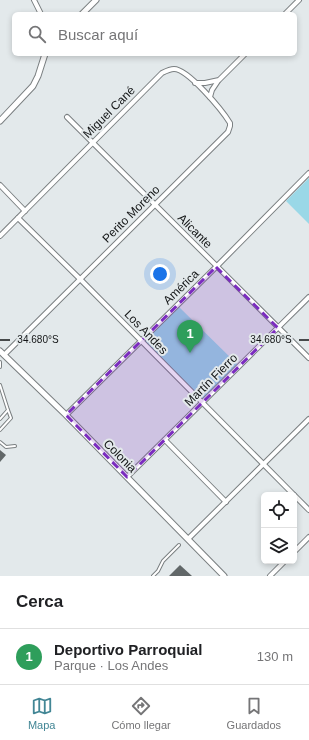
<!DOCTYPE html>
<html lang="es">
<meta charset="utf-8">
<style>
body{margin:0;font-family:Helvetica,sans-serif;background:#f6f6f6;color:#202124}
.controls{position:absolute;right:12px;bottom:12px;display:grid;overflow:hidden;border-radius:6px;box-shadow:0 2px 6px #0003}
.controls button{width:36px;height:36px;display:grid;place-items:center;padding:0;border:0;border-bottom:1px solid #e0e0e0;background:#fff;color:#202124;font:20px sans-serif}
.you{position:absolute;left:160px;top:274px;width:14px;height:14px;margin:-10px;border:3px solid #fff;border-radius:50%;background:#1a73e8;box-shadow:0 0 0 6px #1a73e833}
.badge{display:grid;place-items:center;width:26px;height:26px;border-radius:50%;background:#428695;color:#fff;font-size:13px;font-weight:700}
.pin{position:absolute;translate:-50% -33px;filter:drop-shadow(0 1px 2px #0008)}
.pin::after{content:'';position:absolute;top:21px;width:14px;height:12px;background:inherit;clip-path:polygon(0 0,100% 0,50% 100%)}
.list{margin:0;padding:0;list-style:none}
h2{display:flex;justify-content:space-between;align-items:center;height:52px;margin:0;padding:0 16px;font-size:17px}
h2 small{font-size:13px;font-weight:400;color:#757577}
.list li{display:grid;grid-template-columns:26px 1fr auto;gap:12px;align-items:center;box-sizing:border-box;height:56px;padding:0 16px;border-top:1px solid #e0e0e0}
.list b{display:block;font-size:15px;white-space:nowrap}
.list p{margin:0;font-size:13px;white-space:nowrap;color:#757577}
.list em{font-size:13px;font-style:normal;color:#757577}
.icon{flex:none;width:22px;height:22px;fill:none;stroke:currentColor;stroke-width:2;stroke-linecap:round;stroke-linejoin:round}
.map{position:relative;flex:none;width:309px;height:576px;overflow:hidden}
.search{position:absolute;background:#fff;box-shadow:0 2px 6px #0003;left:12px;right:12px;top:12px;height:44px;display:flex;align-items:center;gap:10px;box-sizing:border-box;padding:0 14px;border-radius:6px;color:#757577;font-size:15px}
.sheet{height:108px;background:#fff}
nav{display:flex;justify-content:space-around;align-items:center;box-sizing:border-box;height:56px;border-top:1px solid #e0e0e0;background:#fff;font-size:11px;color:#757577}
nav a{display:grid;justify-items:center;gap:2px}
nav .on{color:#428695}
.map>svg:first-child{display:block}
.green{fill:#9ad8e7}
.building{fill:#616768}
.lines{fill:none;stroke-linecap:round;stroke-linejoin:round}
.service-casing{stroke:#7a7f81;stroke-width:4}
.minor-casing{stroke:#7a7f81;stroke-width:6}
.tertiary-casing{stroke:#7a7f81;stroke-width:7}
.service{stroke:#fff;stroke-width:2}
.minor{stroke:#fff;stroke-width:4}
.tertiary{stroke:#fff;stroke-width:5}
.marked{fill:#7b2cbf;fill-opacity:0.2;stroke:#7b2cbf;stroke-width:3;stroke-dasharray:8 5;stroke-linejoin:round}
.ticks{fill:none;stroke:#131516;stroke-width:1.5}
.labels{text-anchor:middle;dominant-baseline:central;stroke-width:4;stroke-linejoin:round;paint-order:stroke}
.street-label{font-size:12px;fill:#131516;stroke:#e3e9eb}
.ticks-label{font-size:10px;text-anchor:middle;fill:#131516;stroke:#e3e9eb;stroke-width:4;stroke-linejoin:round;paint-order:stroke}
</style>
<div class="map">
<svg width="309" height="576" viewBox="0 0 309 576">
<rect width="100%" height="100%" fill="#e3e9eb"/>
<g class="green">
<path d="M309,178V224L286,201Z"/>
<path d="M177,305L238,365L202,401L142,340Z"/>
</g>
<g class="building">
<path d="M0,450L6,455L0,462Z"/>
<path d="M180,565L192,576H169Z"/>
</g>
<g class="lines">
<defs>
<g id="service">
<path d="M0,362V367"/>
<path d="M0,385L8,410L0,419"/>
<path d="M0,430L11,418L8,410"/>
<path d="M0,442L6,447L15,446"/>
<path d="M153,576L158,571L163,561L179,545"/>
</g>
<g id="minor">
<path d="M34,0L41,14"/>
<path d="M285,14L299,0"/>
<path d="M195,83H205L219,80L245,54"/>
<path d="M210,97L212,90L218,81"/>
<path d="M67,117L309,358"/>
<path d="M0,185L25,211"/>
<path d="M18,218L80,279L294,495"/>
<path d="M0,236L162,73C166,71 170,69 174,69C188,69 222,110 230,123V126L228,132L4,355"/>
<path d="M66,415L216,267L309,173"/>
<path d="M165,440L226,502"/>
<path d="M127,477L309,297"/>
<path d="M294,495L309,510"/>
<path d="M188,539L309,419"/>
<path d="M294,552L309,537"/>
<path d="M270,576L285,561"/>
</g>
<g id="tertiary">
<path d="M82,14L96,0"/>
<path d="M0,121L33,86L38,76L45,54"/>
<path d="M0,351L66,415L224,576"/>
</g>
</defs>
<use href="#service" class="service-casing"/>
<use href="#minor" class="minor-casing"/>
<use href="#tertiary" class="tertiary-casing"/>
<use href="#service" class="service"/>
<use href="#minor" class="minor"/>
<use href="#tertiary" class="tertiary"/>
</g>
<path class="marked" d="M216,267L278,328L127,477L66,415Z"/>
<path class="ticks" d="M0,340H10M299,340H309"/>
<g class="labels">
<g class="street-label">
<text transform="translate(109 112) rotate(-45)">Miguel Cané</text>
<text transform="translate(131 214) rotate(-45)">Perito Moreno</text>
<text transform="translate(195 231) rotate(45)">Alicante</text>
<text transform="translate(181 287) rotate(-44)">América</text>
<text transform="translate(146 332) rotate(46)">Los Andes</text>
<text transform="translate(211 380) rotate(-45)">Martín Fierro</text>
<text transform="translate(120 456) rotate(45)">Colonia</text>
</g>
</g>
<g class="ticks-label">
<text x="38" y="343">34.680°S</text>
<text x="271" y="343">34.680°S</text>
</g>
</svg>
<div class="controls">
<button><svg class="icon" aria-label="locate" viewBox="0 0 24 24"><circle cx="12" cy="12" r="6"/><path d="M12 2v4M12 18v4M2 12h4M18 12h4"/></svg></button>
<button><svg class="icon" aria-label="layers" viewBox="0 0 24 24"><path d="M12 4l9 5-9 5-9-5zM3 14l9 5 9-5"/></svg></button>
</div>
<div class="you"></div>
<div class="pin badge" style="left:190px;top:353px;background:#2e9e5b">1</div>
<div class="search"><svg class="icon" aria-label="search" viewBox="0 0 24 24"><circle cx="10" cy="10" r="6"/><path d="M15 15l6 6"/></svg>Buscar aquí</div>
</div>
<section class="sheet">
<h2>Cerca<small></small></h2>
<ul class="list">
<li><span class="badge" style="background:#2e9e5b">1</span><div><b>Deportivo Parroquial</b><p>Parque · Los Andes</p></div><em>130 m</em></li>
</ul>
</section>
<nav>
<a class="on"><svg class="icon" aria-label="map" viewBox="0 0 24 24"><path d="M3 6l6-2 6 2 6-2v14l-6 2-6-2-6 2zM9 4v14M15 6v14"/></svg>Mapa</a>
<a><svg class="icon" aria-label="directions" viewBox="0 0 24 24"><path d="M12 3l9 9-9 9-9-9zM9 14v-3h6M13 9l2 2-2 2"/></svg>Cómo llegar</a>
<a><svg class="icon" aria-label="saved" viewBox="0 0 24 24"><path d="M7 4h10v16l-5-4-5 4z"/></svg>Guardados</a>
</nav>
